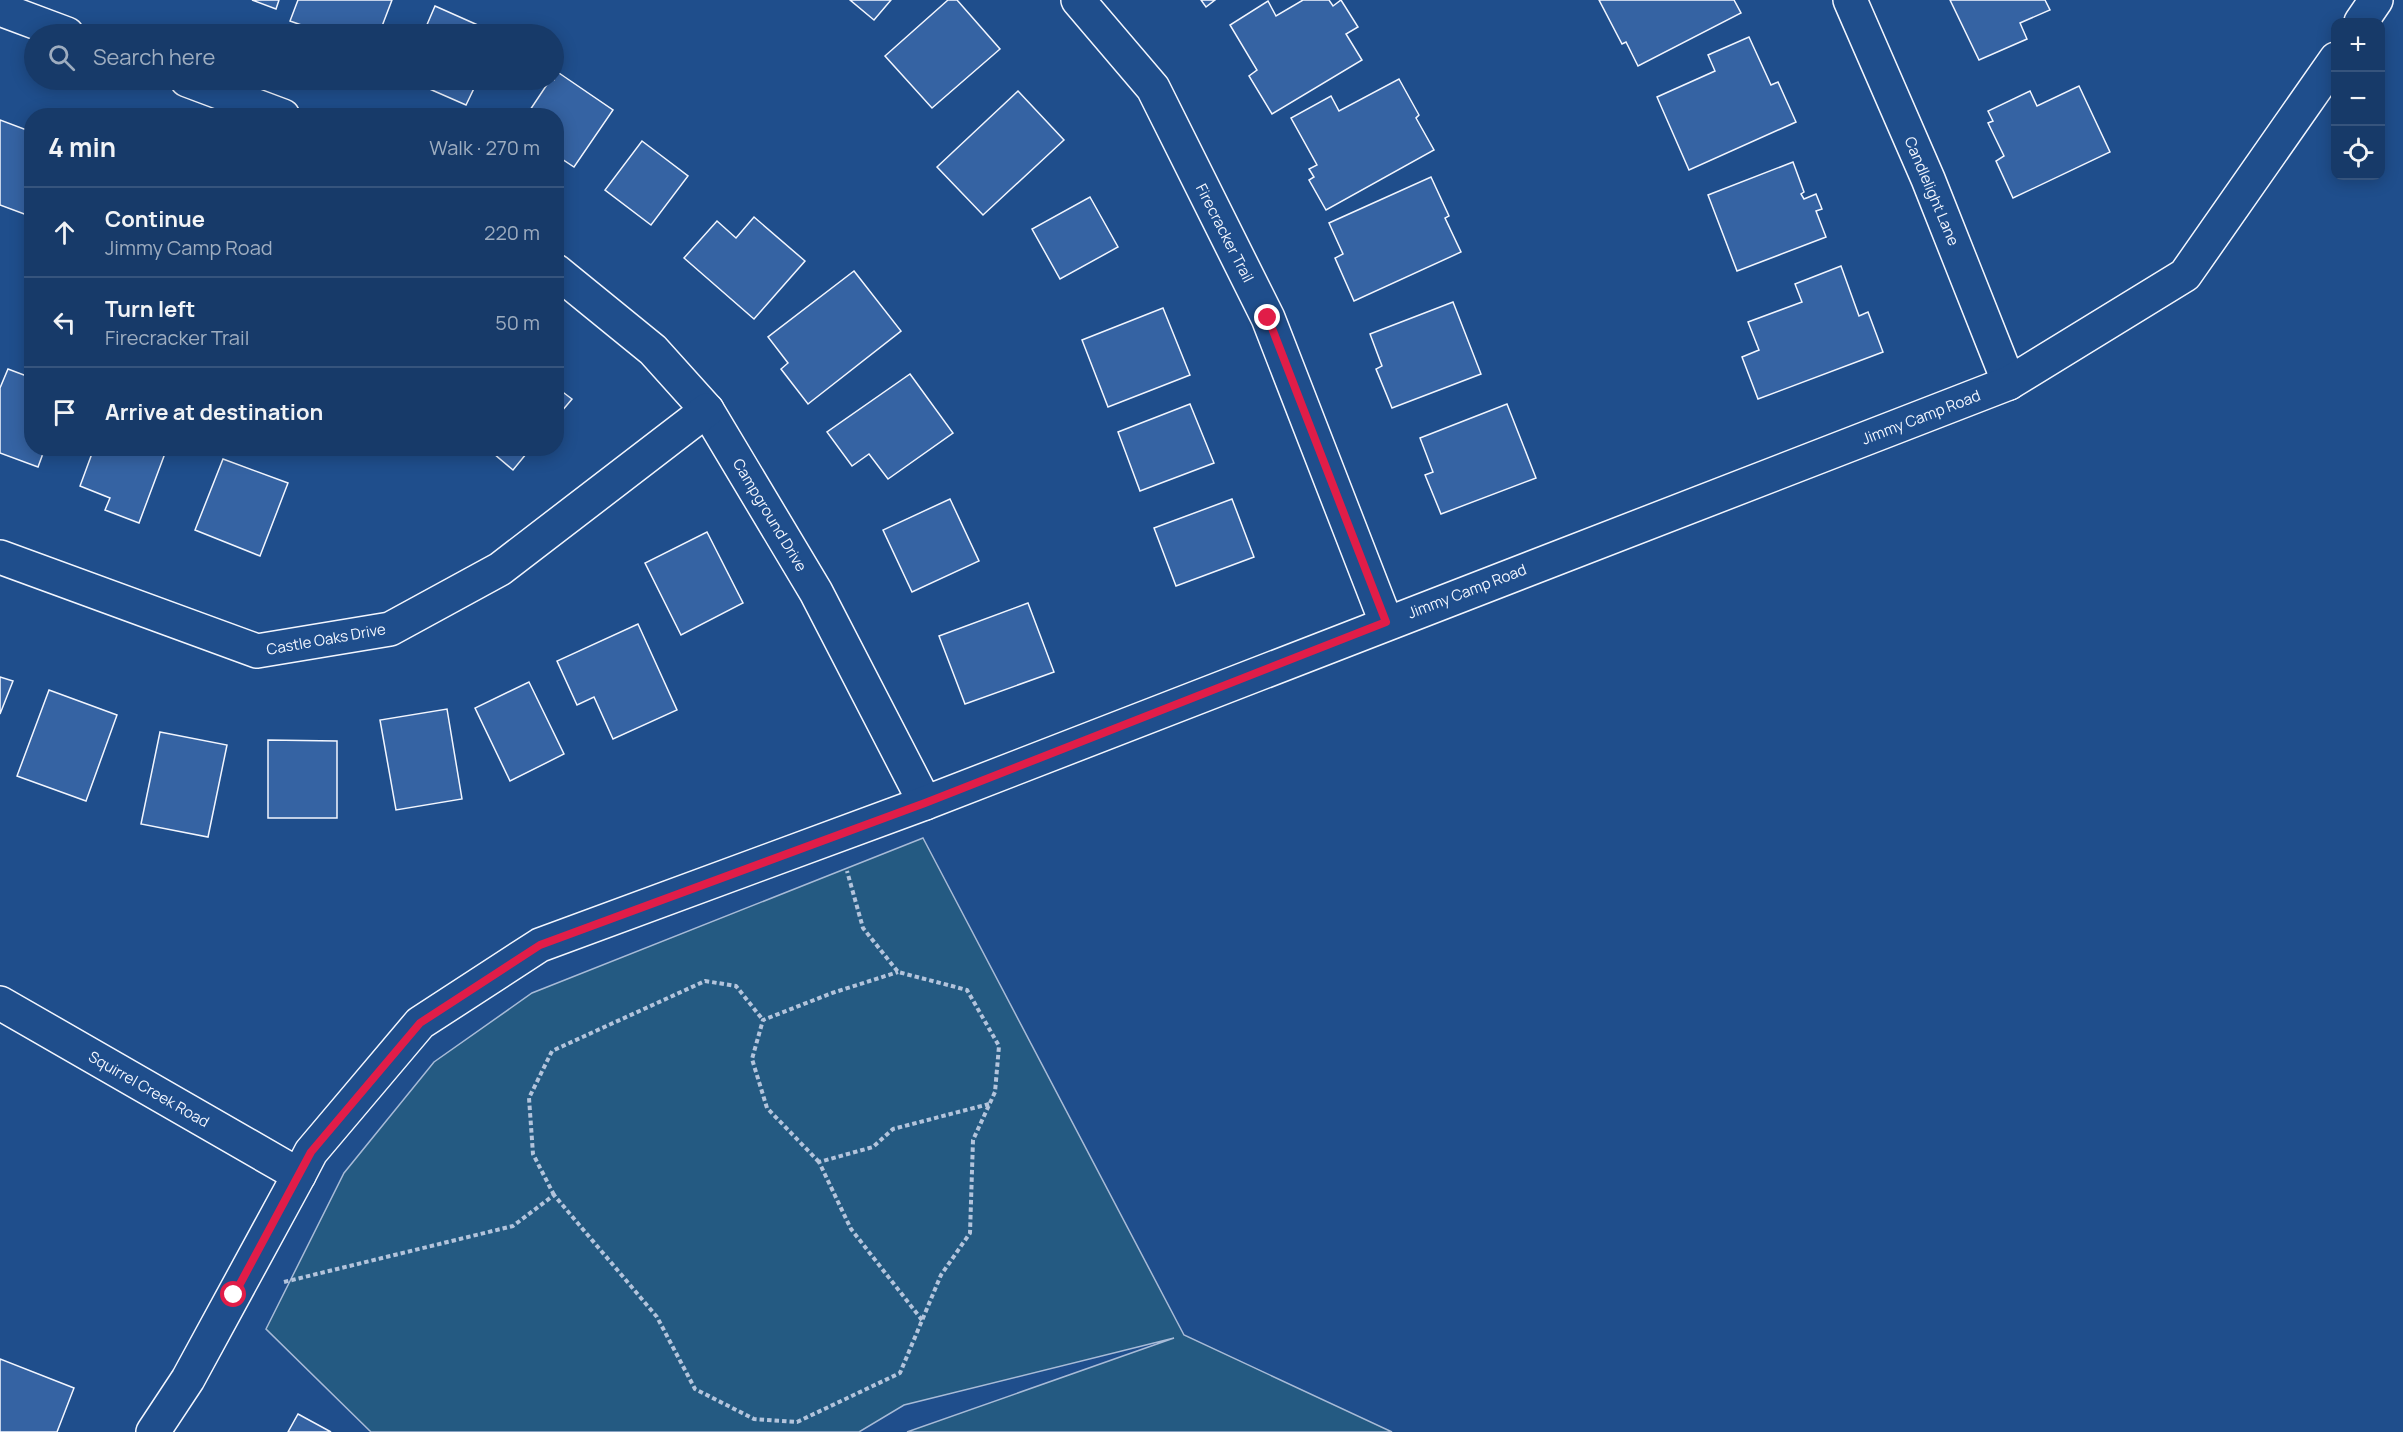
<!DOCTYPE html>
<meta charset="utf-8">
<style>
body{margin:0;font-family:Manrope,sans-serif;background:#244571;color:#f1f3f6}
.controls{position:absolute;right:18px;top:18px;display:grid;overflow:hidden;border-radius:12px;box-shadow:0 3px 15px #0003}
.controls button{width:54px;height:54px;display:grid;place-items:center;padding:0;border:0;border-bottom:2px solid #36547d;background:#173a69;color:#f1f3f6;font:30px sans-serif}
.stop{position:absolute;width:18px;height:18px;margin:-14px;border:4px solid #e11d48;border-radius:50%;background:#fff}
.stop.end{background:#e11d48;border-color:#fff;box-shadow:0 2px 6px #0008}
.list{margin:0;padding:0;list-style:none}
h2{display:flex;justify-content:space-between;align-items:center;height:78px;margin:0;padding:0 24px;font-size:26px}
h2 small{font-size:20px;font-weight:400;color:#9eadc0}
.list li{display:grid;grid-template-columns:39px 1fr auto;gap:18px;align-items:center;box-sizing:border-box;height:90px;padding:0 24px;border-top:2px solid #36547d}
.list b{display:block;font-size:22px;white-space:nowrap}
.list p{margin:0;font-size:20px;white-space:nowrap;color:#9eadc0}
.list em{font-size:20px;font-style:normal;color:#9eadc0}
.icon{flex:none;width:33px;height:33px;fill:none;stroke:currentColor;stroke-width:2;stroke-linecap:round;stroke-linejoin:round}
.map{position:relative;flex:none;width:2403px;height:1432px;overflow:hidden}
.search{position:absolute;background:#173a69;box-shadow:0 3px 15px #0003;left:24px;top:24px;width:540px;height:66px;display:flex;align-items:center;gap:15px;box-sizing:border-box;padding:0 21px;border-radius:33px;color:#9eadc0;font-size:22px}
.panel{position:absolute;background:#173a69;box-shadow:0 3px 15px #0003;left:24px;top:108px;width:540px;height:348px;border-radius:24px}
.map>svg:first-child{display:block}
.green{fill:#245a82;stroke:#a8bbd7;stroke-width:1.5}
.building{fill:#3563a3;stroke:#f2f6ff;stroke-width:1.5}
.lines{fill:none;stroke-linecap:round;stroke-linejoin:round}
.street-casing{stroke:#f2f6ff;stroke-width:36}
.secondary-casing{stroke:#f2f6ff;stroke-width:36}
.path{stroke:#b3c4dc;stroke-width:4;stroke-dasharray:4.5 3;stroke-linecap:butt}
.street{stroke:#1f4e8c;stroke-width:33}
.secondary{stroke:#1f4e8c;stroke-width:33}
.route{stroke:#e11d48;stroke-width:8}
.labels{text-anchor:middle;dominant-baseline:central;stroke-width:4.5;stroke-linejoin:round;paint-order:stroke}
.street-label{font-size:15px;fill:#f2f6ff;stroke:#1f4e8c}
</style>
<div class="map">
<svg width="2403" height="1432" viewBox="0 0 2403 1432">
<rect width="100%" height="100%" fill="#1f4e8c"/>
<path class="green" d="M923,838L1184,1335L1392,1432H907L1174,1338L904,1405L859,1432H371L266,1329L344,1173L434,1062L532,993Z"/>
<g class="building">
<path d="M252,0H279L276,9Z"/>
<path d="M298,0H392L379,34H327L290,21Z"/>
<path d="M850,0H891L874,20Z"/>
<path d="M948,0H957L1000,49L932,108L885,56Z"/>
<path d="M1201,0H1215L1206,7Z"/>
<path d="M1303,0H1329L1333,6L1341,0L1358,27L1346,34L1362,60L1272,114L1249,76L1257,70L1230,25L1268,1L1276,16Z"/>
<path d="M1599,0H1734L1741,13L1638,66L1626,42L1622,44Z"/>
<path d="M1950,0H2045L2050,10L2020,23L2027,39L1979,60Z"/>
<path d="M435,6L498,34H423Z"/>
<path d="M1749,37L1771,85L1778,82L1796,122L1689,170L1657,97L1715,71L1708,55Z"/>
<path d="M556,71L613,110L574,167L556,155V116H526L550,80H554Z"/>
<path d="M1399,79L1419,115L1416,118L1434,150L1326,210L1309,180L1314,177L1309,169L1317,165L1291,118L1331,96L1339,111Z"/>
<path d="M409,80H478L466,105Z"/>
<path d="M2079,86L2110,152L2013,198L1996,161L2004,156L1988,123L1993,121L1988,111L2030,91L2037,106Z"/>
<path d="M1018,91L1064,140L983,215L937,167Z"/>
<path d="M0,120L32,132V201L27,215L0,205Z"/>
<path d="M642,141L688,176L651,225L605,190Z"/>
<path d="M1793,162L1804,192L1801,194L1804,199L1816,194L1822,209L1816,211L1826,237L1737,271L1708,195Z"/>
<path d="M1431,177L1449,216L1445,218L1461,252L1354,301L1335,258L1343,254L1329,223Z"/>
<path d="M1090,197L1118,247L1060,279L1032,229Z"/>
<path d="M754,217L805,261L754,319L684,258L717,221L736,238Z"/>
<path d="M1841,266L1859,316L1868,312L1883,352L1758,399L1742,357L1759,350L1748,322L1802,302L1795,284Z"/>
<path d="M854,271L901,331L808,404L781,369L788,363L768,337Z"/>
<path d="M1453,302L1481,374L1392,408L1376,369L1382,366L1370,334Z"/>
<path d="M1163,308L1190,375L1108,407L1082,340Z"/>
<path d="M8,369L32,378V448H45L38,467L0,453V388Z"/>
<path d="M910,374L953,433L888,479L869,454L852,466L827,432Z"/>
<path d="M556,387L572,399L556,418Z"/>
<path d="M1190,404L1214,463L1140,491L1118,432Z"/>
<path d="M1507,404L1536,478L1441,514L1425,475L1433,472L1420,438Z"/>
<path d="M94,448H167L139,523L105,510L110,498L80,486Z"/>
<path d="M487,448H531L513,470Z"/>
<path d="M223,459L288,483L260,556L195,530Z"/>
<path d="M950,499L979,561L912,592L883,530Z"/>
<path d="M1232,499L1254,557L1176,586L1154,528Z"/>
<path d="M707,532L743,603L681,635L645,563Z"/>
<path d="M1028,603L1054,672L965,704L939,636Z"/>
<path d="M638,624L677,710L613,739L594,697L577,705L557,661Z"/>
<path d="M0,677L13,681L0,714Z"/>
<path d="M529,682L564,754L510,781L475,708Z"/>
<path d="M49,690L117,715L86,801L17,776Z"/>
<path d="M447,709L462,799L396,810L380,720Z"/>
<path d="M160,732L227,745L208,837L141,824Z"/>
<path d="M268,740L337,741V818H268Z"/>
<path d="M0,1359L74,1388L57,1432H0Z"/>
<path d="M298,1414L331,1432H288Z"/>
</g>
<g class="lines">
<defs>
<g id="street">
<path d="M1078,0L1153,88L1268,318L1386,622"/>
<path d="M1850,0L1928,179L2009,383"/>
<path d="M0,9L67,34"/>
<path d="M187,80L283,116"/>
<path d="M556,271L653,350L707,410L816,592L925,803"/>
<path d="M0,557L257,651L390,629L500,569L707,410"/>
<path d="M153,1432L188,1379L299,1175"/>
</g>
<g id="secondary">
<path d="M2361,22L2376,0"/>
<path d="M0,1003L299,1175L311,1152L420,1023L540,945L925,803L2009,383L2185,275L2336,59"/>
</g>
</defs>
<use href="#street" class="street-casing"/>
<use href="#secondary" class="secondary-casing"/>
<g class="path">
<path d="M819,1162L767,1108L752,1059L763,1020L832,993L898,972"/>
<path d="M554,1195L533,1154L529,1098L552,1051L705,981L736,986L763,1020"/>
<path d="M284,1282L513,1226L554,1195L657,1317L695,1389L754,1419L797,1422L900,1373L941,1275L970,1233L973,1140L995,1092L999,1046L967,990L898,972L863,928L847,871"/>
<path d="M922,1320L851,1229L819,1162L873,1147L893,1129L989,1104"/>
</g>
<use href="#street" class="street"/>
<use href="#secondary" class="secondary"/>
</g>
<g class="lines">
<path class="route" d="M234,1295L311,1152L420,1023L540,945L925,803L1386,622L1268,318"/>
</g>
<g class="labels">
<g class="street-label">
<text transform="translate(1932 191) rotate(67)">Candlelight Lane</text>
<text transform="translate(1225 233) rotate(63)">Firecracker Trail</text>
<text transform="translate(1921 417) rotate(-21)">Jimmy Camp Road</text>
<text transform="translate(770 515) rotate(59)">Campground Drive</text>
<text transform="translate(1467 591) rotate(-21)">Jimmy Camp Road</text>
<text transform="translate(326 639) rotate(-10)">Castle Oaks Drive</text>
<text transform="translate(149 1089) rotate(30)">Squirrel Creek Road</text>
</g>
</g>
</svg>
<div class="controls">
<button>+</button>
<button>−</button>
<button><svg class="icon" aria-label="locate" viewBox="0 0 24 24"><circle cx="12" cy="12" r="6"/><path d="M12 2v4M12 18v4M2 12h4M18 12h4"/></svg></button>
</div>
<div class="stop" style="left:234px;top:1295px"></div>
<div class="stop end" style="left:1268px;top:318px"></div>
<div class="search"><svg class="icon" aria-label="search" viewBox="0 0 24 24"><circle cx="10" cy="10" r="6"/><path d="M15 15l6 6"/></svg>Search here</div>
<section class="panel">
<h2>4 min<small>Walk · 270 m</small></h2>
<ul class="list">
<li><svg class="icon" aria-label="ahead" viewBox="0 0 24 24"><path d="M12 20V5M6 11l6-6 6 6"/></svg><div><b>Continue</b><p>Jimmy Camp Road</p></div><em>220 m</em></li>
<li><svg class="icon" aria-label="left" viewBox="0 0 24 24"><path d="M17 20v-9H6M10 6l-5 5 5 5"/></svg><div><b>Turn left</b><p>Firecracker Trail</p></div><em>50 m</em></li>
<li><svg class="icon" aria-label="arrive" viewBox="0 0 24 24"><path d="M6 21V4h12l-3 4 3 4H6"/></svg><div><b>Arrive at destination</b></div></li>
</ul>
</section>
</div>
